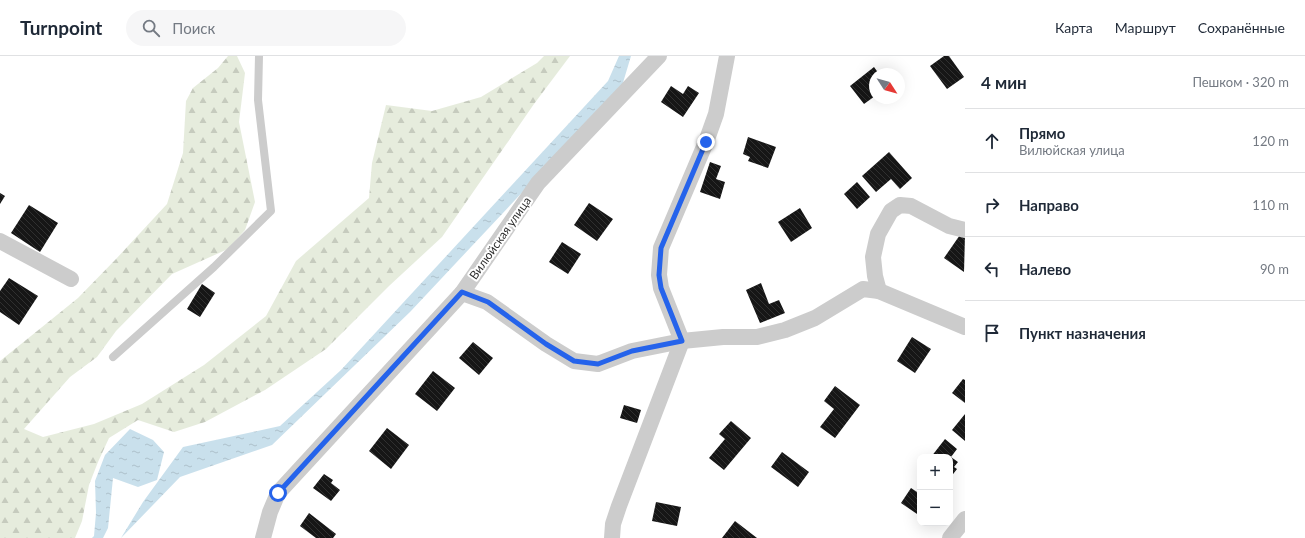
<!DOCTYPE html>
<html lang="ru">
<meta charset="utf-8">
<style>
body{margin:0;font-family:Lato,sans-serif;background:#f6f6f7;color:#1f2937}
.controls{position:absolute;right:12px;bottom:12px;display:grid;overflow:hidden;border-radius:8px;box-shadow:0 4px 16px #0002}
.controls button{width:36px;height:36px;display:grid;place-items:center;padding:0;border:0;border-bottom:1px solid #e0e1e3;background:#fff;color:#1f2937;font:20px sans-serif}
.compass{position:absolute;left:869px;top:12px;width:36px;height:36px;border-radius:50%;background:#fff;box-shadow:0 4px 16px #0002;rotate:126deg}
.stop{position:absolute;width:12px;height:12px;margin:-9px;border:3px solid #2563eb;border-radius:50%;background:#fff}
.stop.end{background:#2563eb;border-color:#fff;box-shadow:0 1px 4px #0008}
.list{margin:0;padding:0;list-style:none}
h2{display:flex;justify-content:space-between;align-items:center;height:52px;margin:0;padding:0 16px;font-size:17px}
h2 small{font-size:13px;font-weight:400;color:#747a83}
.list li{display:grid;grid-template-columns:26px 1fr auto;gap:12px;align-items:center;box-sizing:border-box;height:64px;padding:0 16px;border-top:1px solid #e0e1e3}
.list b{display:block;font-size:15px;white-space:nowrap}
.list p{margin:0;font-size:13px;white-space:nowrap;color:#747a83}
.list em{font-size:13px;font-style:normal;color:#747a83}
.icon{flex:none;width:22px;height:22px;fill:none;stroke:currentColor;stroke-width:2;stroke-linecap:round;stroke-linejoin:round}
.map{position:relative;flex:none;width:965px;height:482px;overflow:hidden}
header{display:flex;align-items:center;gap:24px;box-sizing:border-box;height:56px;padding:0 20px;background:#fff;border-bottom:1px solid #e0e1e3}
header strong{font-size:19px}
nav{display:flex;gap:22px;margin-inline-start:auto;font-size:14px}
.search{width:280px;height:36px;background:#f6f6f7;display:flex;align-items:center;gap:10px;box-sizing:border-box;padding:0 14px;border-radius:22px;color:#747a83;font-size:15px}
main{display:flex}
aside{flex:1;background:#fff}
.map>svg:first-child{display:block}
.forest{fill:url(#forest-firs)}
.water{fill:url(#water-ripples)}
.building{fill:url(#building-back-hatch)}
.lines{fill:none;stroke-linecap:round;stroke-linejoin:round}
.service{stroke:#ccc;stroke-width:8}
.minor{stroke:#ccc;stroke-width:16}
.route{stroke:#2563eb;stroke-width:5}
.labels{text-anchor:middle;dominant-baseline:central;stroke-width:4;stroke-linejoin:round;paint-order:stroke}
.street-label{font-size:12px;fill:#2f2f2f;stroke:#fff}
</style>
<header>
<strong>Turnpoint</strong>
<div class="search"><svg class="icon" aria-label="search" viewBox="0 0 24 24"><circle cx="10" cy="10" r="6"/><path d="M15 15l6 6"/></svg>Поиск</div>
<nav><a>Карта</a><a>Маршрут</a><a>Сохранённые</a></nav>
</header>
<main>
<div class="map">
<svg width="965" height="482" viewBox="0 0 965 482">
<defs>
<pattern id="forest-firs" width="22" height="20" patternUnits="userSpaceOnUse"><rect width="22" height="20" fill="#e6ecdd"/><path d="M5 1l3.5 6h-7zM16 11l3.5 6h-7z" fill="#c6cbbe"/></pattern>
<pattern id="water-ripples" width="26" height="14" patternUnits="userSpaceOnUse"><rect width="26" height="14" fill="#c9e0ec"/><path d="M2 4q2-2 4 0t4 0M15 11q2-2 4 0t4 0" fill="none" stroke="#adc0cb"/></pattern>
<pattern id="building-back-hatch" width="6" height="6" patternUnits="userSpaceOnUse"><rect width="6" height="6" fill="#161616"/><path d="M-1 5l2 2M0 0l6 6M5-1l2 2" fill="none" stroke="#303030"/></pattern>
</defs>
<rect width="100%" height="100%" fill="#fff"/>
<path class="forest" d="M228,0H237L245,17L239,66L255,146L245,174L228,193L172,218L116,275L97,301L70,321L24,373L43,381L94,368L142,348L204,309L266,260L296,205L369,142L372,107L386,49L432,55L481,41L537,7L544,0H570L534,48L442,181L389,230L326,293L265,334L205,366L174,376L138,364L109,382L98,406L89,429L82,465L75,482H0V305L78,242L116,203L167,148L183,97L186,45L193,32L218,12Z"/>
<g class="water">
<path d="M619,0H631L622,30L410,256L272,389L180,421L121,482L143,446L183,391L280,370L341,314L608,25Z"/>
<path d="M130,373L153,384L164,396L157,424L138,431L113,422L108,472L103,482H92L94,480L96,457L95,425L105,399Z"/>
</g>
<g class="building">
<path d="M944,0H949L964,21L947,33L930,10Z"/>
<path d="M874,11L879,18H875V40L864,48L850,30Z"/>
<path d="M671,30L683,38L688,30L699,37L683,61L661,46Z"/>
<path d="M748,81L776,91L768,112L748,105L750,101L743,98Z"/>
<path d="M889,96L912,122L900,133L891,123L876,136L862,120Z"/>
<path d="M710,106L721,110L716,123L725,126L720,143L700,136Z"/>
<path d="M857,126L870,141L857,153L844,138Z"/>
<path d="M0,137L5,140L0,148Z"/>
<path d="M589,147L613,163L597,185L574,169Z"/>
<path d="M29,149L58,167L40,196L11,177Z"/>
<path d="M800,152L812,172L791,186L778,166Z"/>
<path d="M962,176L965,179L964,216L944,202Z"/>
<path d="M562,186L581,198L568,218L549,206Z"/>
<path d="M9,222L38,240L19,269L0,256V235Z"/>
<path d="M761,227L769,248L779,244L785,257L760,267L746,234Z"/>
<path d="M202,228L215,237L200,261L187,253Z"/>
<path d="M912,281L931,293L915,317L897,305Z"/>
<path d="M473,286L493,302L479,319L459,302Z"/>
<path d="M433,315L455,332L437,355L415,338Z"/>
<path d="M963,323L965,324V347L952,337Z"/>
<path d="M835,330L860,349L835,382L820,371L834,353L824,345Z"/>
<path d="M624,349L641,354L637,367L620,362Z"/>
<path d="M965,358V385L952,374Z"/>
<path d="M731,365L751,382L724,414L709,402L725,383L719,378Z"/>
<path d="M387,372L409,389L391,413L369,395Z"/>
<path d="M945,383L957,393L951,401L958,406L954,411L957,413L950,422V401H931Z"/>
<path d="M782,396L809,416L798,431L771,411Z"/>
<path d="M324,418L333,424L331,427L340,434L331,445L313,432Z"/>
<path d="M911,432L920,438V460L901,447Z"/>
<path d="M656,446L681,451L677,470L652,465Z"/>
<path d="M309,457L336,478L333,482H316L300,470Z"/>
<path d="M735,465L757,482H722Z"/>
</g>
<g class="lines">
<path class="service" d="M113,301L214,211L271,155L258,44L259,0"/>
<g class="minor">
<path d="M0,185L71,223"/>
<path d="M879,235L875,220L873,201L878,178L891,155L900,149L911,150L949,170L965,174"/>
<path d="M462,237L487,246L546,288L574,305L598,308L632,295L682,285L723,281H757L785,274L815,262L863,233L879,235L965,271"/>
<path d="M263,482L270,456L278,437L462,237L538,127L659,0"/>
<path d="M612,482L613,468L619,450L682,285L661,232L659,219L661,192L706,86L716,58L727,0"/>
<path d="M950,482L965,463"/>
</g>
</g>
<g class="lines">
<path class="route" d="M278,437L462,236L488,246L546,288L574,305L598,308L632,295L682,285L661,232L659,219L661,192L706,86"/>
</g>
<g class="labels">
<g class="street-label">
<text transform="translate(500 182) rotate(-55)">Вилюйская улица</text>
</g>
</g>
</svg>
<div class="controls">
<button>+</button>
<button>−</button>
</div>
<svg class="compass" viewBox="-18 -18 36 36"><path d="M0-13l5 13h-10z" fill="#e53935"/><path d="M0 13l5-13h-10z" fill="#747a83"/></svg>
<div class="stop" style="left:278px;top:437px"></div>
<div class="stop end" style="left:706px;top:86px"></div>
</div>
<aside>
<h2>4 мин<small>Пешком · 320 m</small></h2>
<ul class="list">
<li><svg class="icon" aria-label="ahead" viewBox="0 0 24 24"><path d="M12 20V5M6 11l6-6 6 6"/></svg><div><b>Прямо</b><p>Вилюйская улица</p></div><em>120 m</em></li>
<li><svg class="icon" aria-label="right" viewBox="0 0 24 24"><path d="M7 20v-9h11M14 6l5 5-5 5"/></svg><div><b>Направо</b></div><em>110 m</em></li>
<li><svg class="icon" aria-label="left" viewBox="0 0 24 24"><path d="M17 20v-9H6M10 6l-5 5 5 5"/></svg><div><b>Налево</b></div><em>90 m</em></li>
<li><svg class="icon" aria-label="arrive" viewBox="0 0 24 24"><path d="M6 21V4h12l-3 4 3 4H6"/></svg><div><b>Пункт назначения</b></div></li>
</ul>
</aside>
</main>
